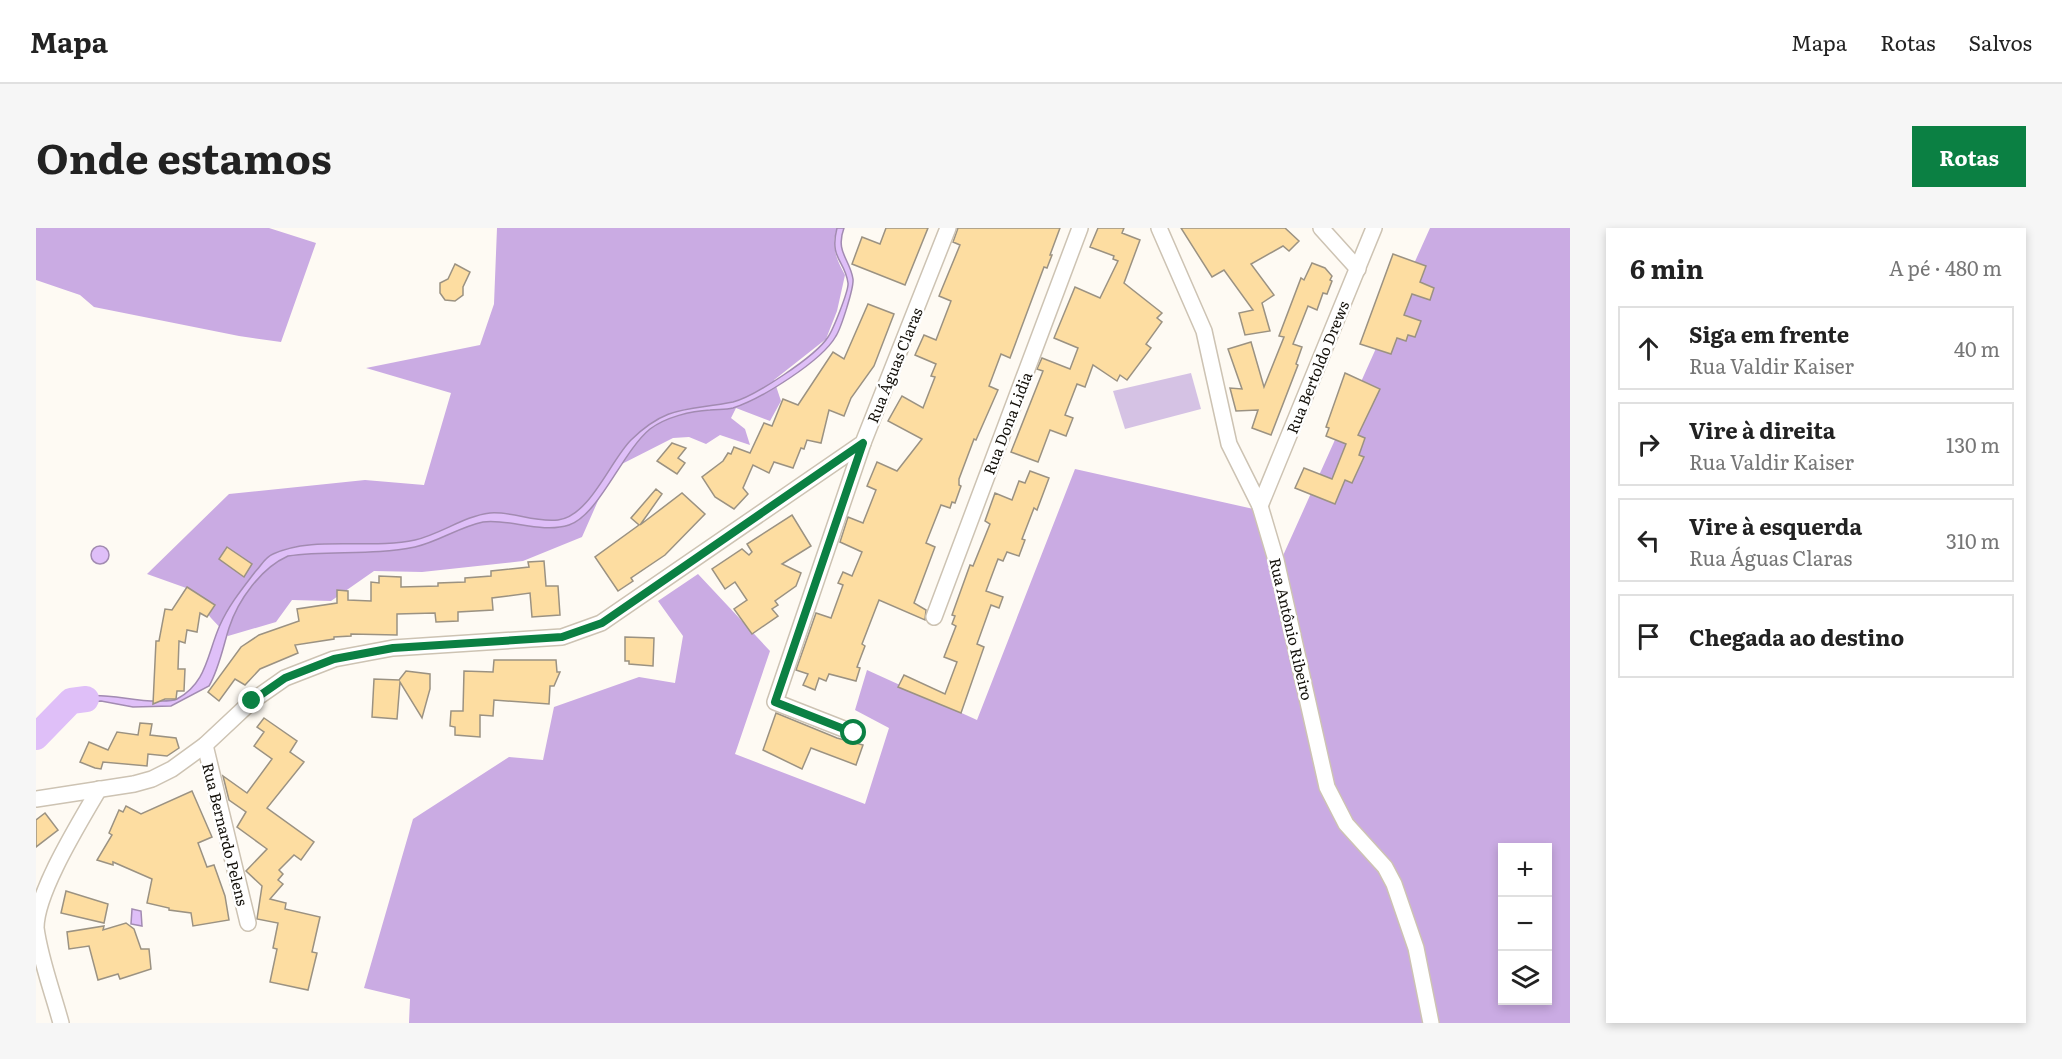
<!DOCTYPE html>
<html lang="pt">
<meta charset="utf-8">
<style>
body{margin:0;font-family:Literata,serif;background:#f6f6f6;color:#222}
.controls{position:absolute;right:18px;bottom:18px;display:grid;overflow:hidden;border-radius:0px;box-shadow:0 3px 9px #0003}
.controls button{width:54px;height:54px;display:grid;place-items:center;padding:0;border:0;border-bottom:2px solid #e0e0e0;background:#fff;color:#222;font:30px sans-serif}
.stop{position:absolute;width:18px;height:18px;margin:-14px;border:4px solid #0b8043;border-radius:50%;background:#fff}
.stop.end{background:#0b8043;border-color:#fff;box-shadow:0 2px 6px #0008}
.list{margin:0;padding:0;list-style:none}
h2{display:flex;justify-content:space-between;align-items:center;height:78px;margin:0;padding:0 24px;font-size:26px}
h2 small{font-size:20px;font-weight:400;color:#767676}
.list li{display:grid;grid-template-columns:39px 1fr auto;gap:18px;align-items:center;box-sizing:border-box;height:84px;margin:0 12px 12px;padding:0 12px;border:2px solid #e0e0e0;border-radius:0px}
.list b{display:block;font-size:22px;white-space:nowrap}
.list p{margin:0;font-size:20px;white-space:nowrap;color:#767676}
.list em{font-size:20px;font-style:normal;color:#767676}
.icon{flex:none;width:33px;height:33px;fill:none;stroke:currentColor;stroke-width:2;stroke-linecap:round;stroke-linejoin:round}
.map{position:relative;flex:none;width:1534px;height:795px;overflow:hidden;border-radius:0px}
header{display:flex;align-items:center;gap:36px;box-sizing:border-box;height:84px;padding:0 30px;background:#fff;border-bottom:2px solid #e0e0e0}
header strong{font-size:28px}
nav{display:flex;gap:33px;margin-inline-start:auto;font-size:21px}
.intro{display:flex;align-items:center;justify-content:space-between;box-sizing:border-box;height:144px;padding:0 36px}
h1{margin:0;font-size:42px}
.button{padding:15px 27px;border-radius:0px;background:#0b8043;color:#fff;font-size:21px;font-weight:700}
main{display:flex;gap:36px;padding:0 36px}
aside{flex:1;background:#fff;border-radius:0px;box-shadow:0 3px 9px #0003}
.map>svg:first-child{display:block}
.green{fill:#d5c2e4}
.forest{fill:#caabe3;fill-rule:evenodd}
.water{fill:#dfbff8;stroke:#a28bb1;stroke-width:1.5}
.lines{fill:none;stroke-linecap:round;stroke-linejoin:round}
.river{stroke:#dfbff8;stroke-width:26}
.building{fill:#fddda1;stroke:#9b9282;stroke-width:1.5}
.minor-casing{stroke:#cdc3b3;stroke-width:18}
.minor{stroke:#fff;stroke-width:15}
.route{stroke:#0b8043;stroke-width:8}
.labels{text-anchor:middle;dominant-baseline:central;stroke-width:5;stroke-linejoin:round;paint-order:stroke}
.street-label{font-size:15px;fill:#14110b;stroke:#fff}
</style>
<header>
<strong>Mapa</strong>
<nav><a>Mapa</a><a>Rotas</a><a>Salvos</a></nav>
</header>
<div class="intro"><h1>Onde estamos</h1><a class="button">Rotas</a></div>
<main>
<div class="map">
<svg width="1534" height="795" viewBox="0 0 1534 795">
<rect width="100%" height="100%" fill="#fefaf3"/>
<path class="green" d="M1155,145L1165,181L1089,201L1077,163Z"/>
<g class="forest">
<path d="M0,0H233L280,15L245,114L203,108L58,79L44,67L0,52Z"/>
<path d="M461,0H801C795,18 800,31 809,47L801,83L790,111L738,152L745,173L734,193L700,180L695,190L709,201L714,217L684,207L670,216L653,209L637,210L576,241L546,309L487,333L386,344L338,343L295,373L256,372L240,394L192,408L175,390L153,361L111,346L193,266L329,252L388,257L415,165L330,140L444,117L458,76Z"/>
<path d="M1394,0H1534V795H373L374,771L328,760L377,591L473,529L507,532L518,479L603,449L639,455L647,408L622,373L662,346L734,423L699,526L829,576L853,500L819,482L831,442L941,492L1039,241L1222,282L1241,341ZM1466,620H1512V772H1466Z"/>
</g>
<g class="water">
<path d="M801,0H808C799,24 814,31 817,51C818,60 805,100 800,108C786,133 725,171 697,180C689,182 682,181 674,182C655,183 630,189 614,201C586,224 563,287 533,297C505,306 472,290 447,294C423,299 402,314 379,319C337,328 294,322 252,328C225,340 202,372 193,400C187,419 183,441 173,458L135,478L97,479L65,473L38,476L20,490L19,482C49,454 89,475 125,473C130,473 137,473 141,471C171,455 171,426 184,397C193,377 206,361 219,344C226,337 228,330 237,326C277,307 335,322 379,312C405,306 428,288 454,285C476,283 499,295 522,292C554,288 574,233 595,212C632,176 652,183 697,174C718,169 780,128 792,109C797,102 813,62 812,55C809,32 793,31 801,0Z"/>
<circle cx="64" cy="327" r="9"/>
<path d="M96,681L105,683L106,698L95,696Z"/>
</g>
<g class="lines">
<path class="river" d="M0,509L35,473L50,471"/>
</g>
<g class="building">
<path d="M850,0H892L869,57L816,36L826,9L844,16Z"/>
<path d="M922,0H1024L1014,27H1016L1011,40L1008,39L974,130L965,126L953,158L962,162L940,212L938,211L923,251V257L925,258L919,275L916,274L914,280L905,277L890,315L899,319L878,375L890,382L889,392L843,372L826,416L829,418L821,439L824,440L820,453L793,446L790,453L783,450L779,462L767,457L772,446L760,442L780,385L795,390L807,357L802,355L807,344L816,348L826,324L804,314L812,289L827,295L840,262L831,258L841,234L861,243L886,211L852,193L866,168L887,180L899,149L895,148L900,136L879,127L888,107L900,112L915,73L903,68L924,17L917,14Z"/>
<path d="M1062,0H1088L1086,5L1104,12L1088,55L1126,85L1121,90L1126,94L1110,116L1115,120L1091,152L1084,147L1081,153L1057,137L1049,159L1041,156L1029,187L1037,190L1030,208L1014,202L1002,234L975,224L1007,143L1001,141L1006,130L1034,141L1042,120L1018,110L1039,59L1064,70L1082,33L1077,31L1078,28L1054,19Z"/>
<path d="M1145,0H1249L1263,13L1253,23L1247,18L1215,36L1238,67L1226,75L1234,103L1209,107L1203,85L1217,82L1188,42L1176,49Z"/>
<path d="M1357,26L1390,38L1384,54L1398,60L1394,72L1376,66L1368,87L1385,93L1379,109L1372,107L1370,113L1361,110L1355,126L1324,116Z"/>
<path d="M1276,35L1289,40L1296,48L1294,52L1296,53L1291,66L1287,65L1281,82L1272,78L1257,116L1266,119L1260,136L1262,137L1235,207L1216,200L1222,182L1200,183L1194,160L1206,161L1192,121L1215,114L1228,159L1248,109L1243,108L1265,50L1268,52Z"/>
<path d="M419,36L434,44L427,59V67L419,73L409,72L404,65V55L412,51Z"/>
<path d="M832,76L858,86L838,138L815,170L808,188L793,182L785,215L771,212L768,221L765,220L757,240L738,234L733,245L717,237L707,260L712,266L698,281L679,269L666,249L687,233L692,225L695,226L698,219L714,225L728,195L736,198L747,171L762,177L797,124L808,131Z"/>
<path d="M1309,145L1344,161L1322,207L1329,210L1323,227L1328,229L1316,255L1309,252L1299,276L1259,260L1268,240L1296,251L1310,216L1290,208L1293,200L1290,199Z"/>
<path d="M636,215L650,220L642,230L649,235L641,246L621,233Z"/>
<path d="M994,243L1013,250L1001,282L998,280L986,311L989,312L983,328L971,324L967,333L962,331L950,363L967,369L963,380L955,377L941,416L948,419L925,485L862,459L868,447L909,466L921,434L908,429L920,398L916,396L919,388L916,387L934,337L937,338L954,296L949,293L959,265L976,272L983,253L989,255Z"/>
<path d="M620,261L626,266L604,297L646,265L669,286L629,327L595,350L597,353L582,363L559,329L603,297L595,290Z"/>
<path d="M756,287L775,318L746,336L765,345L760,358L739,373L742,377L736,381L742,388L716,406L698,381L711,372L699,354L689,361L676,341L706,321L713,327L716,324L711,316Z"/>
<path d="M191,319L216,336L208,349L183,331Z"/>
<path d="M508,333L510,358H522L524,387L496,389L494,365L456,370L457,382L422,384V393L400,394L399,385L361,386V407L315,406V408L298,409V411L259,417L262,425L224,441L209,457L199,451L183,473L172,464L205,419L223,407L263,393L261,381L301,375V362L312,363V372L335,373V354L343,355V348L365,349V359L402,358V355L429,354V350L455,348V343L493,339L492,334Z"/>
<path d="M151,359L179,377L171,389L164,385L161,404L151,402L149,415L143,413L142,441H149L148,463H141L140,471H129L117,476L120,413H123L129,381L136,382Z"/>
<path d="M589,409L618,410L617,438L593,436V433H589Z"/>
<path d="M458,432H520L521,444H524L518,458H514L513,476L458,472L457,488L444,487V509L419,507V499L414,498L415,483H427L428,443L457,444Z"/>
<path d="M370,443L394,446V461L386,490L364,454L361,491L336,489L338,451L363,452Z"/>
<path d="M740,485L801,510L827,517L820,537L775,520L766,541L727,522Z"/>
<path d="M228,490L261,513L254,524L268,534L231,580L278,614L265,632L258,627L243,642L247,646L242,652L247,656L234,671L250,675L249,681L284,689L276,724L281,725L272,762L234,754L241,721L237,720L242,695L221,691L226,658L210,643L231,621L201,599L210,584L193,572L187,548L211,565L236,531L218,518L228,504L221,499Z"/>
<path d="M104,495L116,496L114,507L140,510L143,520L131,528L112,526L111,538L67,534L65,541L59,540L44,534L53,514L72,522L81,504L102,507Z"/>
<path d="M156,563L176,609L162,615L171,639L178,637L189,668L193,692L157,698L155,685L133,682V680L111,675L116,651L77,634V637L61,632L76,607L73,605L83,582L87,584L90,578L105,586Z"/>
<path d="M9,585L22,602L0,619V592Z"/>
<path d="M30,663L72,676L68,695L25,685Z"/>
<path d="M90,695L98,701L105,721H113L115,741L84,751L82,746L62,752L53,718L33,721L31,704L68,698L67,702Z"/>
</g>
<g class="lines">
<defs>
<g id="minor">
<path d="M1123,0L1168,103L1193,216L1224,278L1240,332L1291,559L1310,596L1349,639L1358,656L1380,720L1395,795"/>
<path d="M1285,0L1322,41"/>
<path d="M1224,278L1338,0"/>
<path d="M898,389L1044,0"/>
<path d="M818,505L739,474L827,215"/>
<path d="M169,517L212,695"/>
<path d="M0,571L98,556L116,551L136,541L169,517L216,473L249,450L298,431L357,420L526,409L565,395L827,215L912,0"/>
<path d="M25,795C17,765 4,731 0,700C0,664 44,594 63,561"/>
</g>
</defs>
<use href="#minor" class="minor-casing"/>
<use href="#minor" class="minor"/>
</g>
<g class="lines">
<path class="route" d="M216,473L249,450L298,431L357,420L526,409L566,395L827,215L739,474L818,505"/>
</g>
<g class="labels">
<g class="street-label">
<text transform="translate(858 137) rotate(-68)">Rua Águas Claras</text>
<text transform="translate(1281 139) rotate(-68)">Rua Bertoldo Drews</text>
<text transform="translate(971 195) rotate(-69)">Rua Dona Lidia</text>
<text transform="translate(1256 401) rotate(77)">Rua Antônio Ribeiro</text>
<text transform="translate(190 606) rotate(76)">Rua Bernardo Pelens</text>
</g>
</g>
</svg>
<div class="controls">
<button>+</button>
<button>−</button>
<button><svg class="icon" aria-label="layers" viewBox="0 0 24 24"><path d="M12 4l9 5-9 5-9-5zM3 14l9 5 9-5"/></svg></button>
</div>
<div class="stop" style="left:818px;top:505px"></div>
<div class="stop end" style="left:216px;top:473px"></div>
</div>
<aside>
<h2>6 min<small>A pé · 480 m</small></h2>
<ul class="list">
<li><svg class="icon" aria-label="ahead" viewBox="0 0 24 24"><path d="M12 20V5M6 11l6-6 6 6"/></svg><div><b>Siga em frente</b><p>Rua Valdir Kaiser</p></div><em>40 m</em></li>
<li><svg class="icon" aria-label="right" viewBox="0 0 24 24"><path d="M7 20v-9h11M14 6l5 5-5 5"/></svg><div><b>Vire à direita</b><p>Rua Valdir Kaiser</p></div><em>130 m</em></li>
<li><svg class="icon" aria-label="left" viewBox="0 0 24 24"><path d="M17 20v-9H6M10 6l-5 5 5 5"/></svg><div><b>Vire à esquerda</b><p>Rua Águas Claras</p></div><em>310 m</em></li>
<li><svg class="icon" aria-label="arrive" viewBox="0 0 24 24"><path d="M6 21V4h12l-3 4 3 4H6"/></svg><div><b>Chegada ao destino</b></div></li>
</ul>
</aside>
</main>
